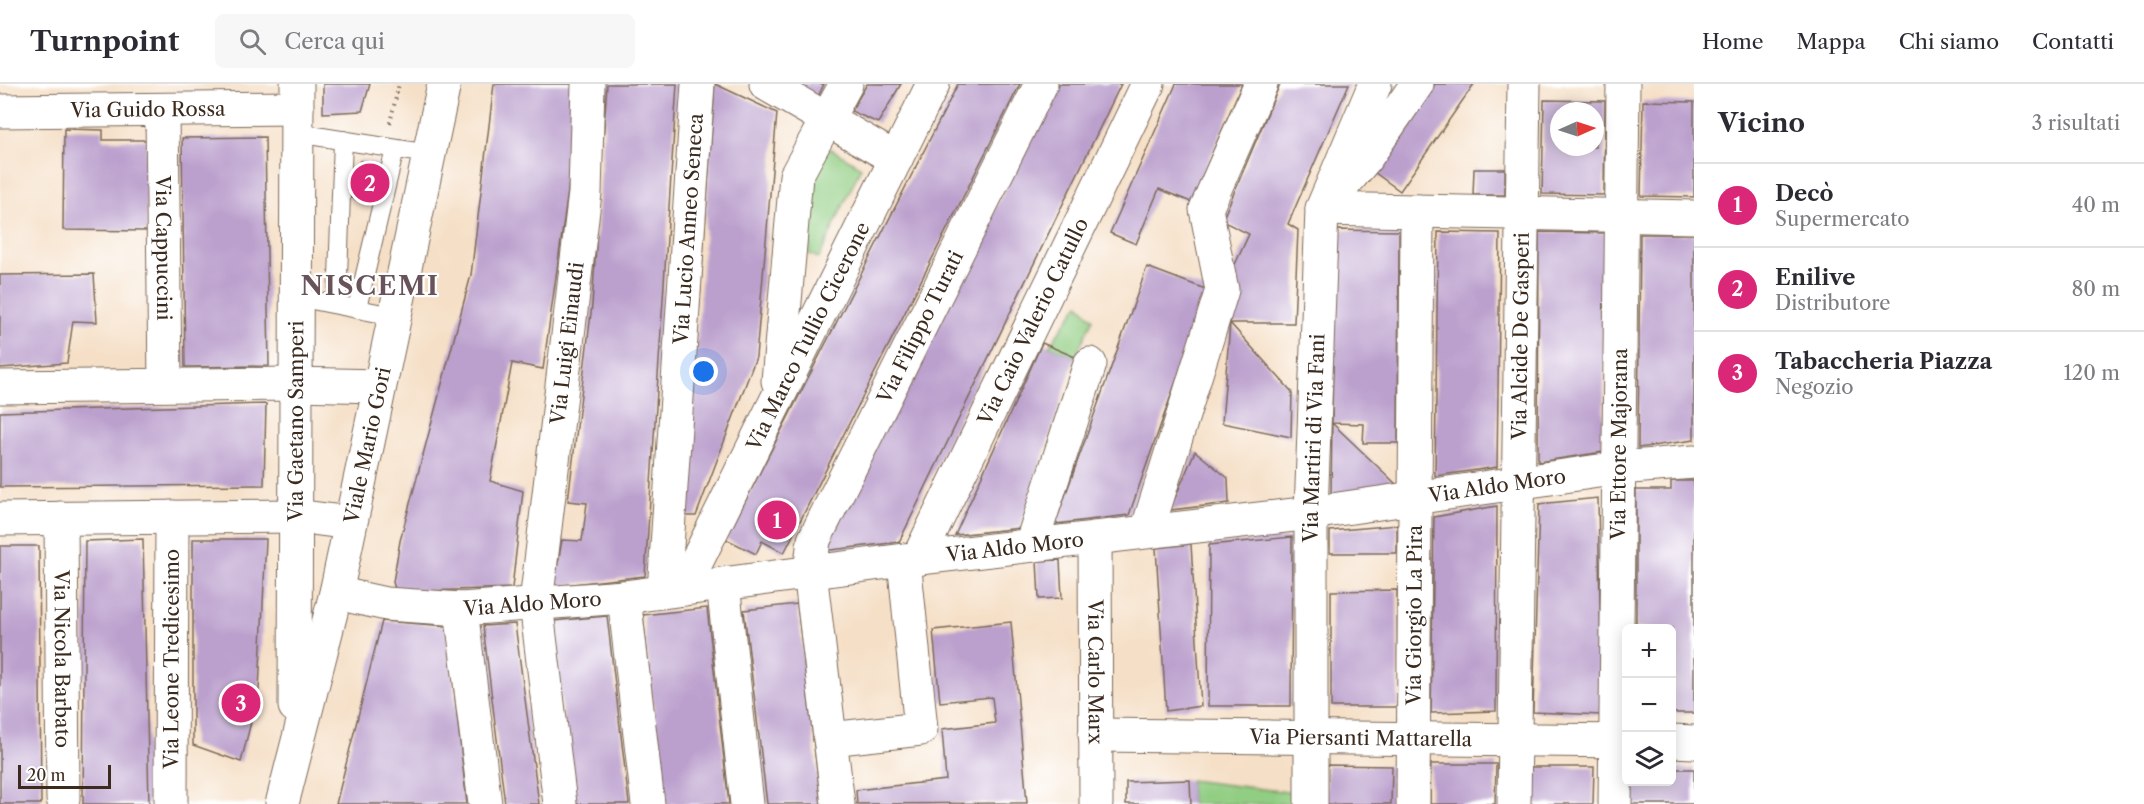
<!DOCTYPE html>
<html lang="it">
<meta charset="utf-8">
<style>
body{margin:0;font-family:"Libre Caslon Text",serif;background:#f7f7f7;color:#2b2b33}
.controls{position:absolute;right:18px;bottom:18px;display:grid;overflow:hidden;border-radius:9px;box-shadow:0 3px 15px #0003}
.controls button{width:54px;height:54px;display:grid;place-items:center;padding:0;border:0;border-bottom:2px solid #e1e1e2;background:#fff;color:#2b2b33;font:30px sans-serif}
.compass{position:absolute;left:1550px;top:18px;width:54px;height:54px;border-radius:50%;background:#fff;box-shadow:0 3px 15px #0003;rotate:87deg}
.scale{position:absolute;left:18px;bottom:15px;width:93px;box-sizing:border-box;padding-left:6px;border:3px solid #3b2a1e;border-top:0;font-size:16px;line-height:21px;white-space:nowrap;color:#3b2a1e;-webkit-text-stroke:4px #fff;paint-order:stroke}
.you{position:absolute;left:704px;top:288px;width:21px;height:21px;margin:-15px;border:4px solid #fff;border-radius:50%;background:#1a73e8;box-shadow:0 0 0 9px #1a73e833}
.badge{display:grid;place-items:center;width:39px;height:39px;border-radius:50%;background:#db2777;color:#fff;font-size:20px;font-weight:700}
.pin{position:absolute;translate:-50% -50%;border:3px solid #fff;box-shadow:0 2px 6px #0006}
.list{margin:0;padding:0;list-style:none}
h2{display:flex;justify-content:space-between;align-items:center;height:78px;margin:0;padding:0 24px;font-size:26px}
h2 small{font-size:20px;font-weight:400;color:#7c7c81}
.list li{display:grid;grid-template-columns:39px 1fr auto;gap:18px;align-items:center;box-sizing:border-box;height:84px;padding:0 24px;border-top:2px solid #e1e1e2}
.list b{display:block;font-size:22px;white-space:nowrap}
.list p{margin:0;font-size:20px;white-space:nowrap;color:#7c7c81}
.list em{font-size:20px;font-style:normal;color:#7c7c81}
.icon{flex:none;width:33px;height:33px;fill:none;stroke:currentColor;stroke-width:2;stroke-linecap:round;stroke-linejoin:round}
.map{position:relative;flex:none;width:1694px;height:720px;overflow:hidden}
header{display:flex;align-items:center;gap:36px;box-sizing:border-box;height:84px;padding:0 30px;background:#fff;border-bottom:2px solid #e1e1e2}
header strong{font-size:28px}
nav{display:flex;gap:33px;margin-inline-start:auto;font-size:21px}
.search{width:420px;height:54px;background:#f7f7f7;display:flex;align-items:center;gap:15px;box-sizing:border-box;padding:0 21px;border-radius:9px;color:#7c7c81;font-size:22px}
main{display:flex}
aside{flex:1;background:#fff}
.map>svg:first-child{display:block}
.green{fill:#91cd82;stroke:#667c50;stroke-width:1.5}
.building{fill:#bba0cd;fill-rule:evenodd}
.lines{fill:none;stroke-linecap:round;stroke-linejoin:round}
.lane-casing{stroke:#7c6959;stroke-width:20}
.street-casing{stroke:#7c6959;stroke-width:35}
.secondary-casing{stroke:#7c6959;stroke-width:35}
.path{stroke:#7c6959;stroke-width:4;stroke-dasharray:1.5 4.5;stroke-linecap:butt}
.lane{stroke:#fff;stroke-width:18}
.street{stroke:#fff;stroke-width:33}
.secondary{stroke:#fff;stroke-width:33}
.labels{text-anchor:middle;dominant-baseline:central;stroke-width:4.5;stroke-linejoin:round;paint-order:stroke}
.street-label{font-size:20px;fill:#3b2a1e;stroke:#fff}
.district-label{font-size:26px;font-weight:bold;letter-spacing:1.5px;fill:#68535b;stroke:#fff}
</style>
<header>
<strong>Turnpoint</strong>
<div class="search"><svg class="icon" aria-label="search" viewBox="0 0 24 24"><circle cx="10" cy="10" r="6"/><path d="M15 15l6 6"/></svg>Cerca qui</div>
<nav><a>Home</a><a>Mappa</a><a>Chi siamo</a><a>Contatti</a></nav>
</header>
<main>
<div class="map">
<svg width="1694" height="720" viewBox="0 0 1694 720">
<rect width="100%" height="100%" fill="#fff"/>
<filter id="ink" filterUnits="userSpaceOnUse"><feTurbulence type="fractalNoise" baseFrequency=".0167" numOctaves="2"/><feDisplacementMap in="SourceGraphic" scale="12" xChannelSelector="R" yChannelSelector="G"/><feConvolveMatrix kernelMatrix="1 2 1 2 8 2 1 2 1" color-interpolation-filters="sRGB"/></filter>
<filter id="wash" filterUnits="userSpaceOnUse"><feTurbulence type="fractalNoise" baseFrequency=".008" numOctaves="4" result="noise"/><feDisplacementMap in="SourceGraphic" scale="24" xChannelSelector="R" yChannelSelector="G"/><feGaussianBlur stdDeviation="1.35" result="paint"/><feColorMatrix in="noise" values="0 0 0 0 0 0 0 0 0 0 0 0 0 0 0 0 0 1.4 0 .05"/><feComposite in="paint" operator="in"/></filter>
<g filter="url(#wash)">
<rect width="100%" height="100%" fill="#f5dfc6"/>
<g class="green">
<path d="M831,65L861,83L819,174L809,170L817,83L824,71Z"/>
<path d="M1079,220L1093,235L1075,273L1049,262Z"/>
<path d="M1190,696L1295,709L1294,720H1191Z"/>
</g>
<g id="blocks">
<g class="building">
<path d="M323,0H370L362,27L323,29Z"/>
<path d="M494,0H574L575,22L568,107L543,285L512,279L490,397L523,407L512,504L396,508L393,498L400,457L471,191Z"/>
<path d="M607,0H677L645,492L554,502L562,456L582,457L587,419L568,417L592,221Z"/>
<path d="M715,0L777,29L756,273L696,432H685Z"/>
<path d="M794,0H824L818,13Z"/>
<path d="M867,0H901L878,39L851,27Z"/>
<path d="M958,0H1020L784,469L762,457L756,470L726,455Z"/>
<path d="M1059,0H1121L899,458L831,466L822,462Z"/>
<path d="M1176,0H1242L1191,118L1159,105L1136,160L1110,149Z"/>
<path d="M1280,0H1349L1288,140L1298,146L1294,239H1230L1232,187L1249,150L1222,137Z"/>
<path d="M1435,0H1474L1400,107L1374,88Z"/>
<path d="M1544,16L1605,17L1604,111L1542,110ZM1559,27H1595V63H1559Z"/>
<path d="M1643,17L1694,18V113L1641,112Z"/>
<path d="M64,45L103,46V56H147V147L63,146Z"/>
<path d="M265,53L269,282L185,283L182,54Z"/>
<path d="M360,77L391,84L383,121L351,114Z"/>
<path d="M1474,85H1505V111H1473Z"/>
<path d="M1335,146L1399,147L1398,359H1363L1364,340L1332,339Z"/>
<path d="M1438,148L1500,149L1497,383L1435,392Z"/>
<path d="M1539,148L1606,149L1603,368L1538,378Z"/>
<path d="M1640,150H1694V356L1638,364Z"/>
<path d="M1147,183L1208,206L1129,431L1055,440Z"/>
<path d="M94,190L97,238L73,237L67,279L0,284V191Z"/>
<path d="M1230,239L1292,308L1291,353L1222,339Z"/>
<path d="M1042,259L1075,273L1020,444L955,451Z"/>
<path d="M266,320L264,401L0,403V328Z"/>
<path d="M1332,339L1397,401L1331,412Z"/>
<path d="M1195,367L1228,394L1229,419L1170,426Z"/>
<path d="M1671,397H1694V629H1672V544H1636V406H1671Z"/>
<path d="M1598,414L1602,631L1533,628L1539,420Z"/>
<path d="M1497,422L1496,627L1431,629L1434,433Z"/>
<path d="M1397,441V469H1330V447Z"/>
<path d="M1292,453L1291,622H1208L1209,461Z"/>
<path d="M143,455L149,720H83L85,457Z"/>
<path d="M193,455H266L259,606L241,678L193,661Z"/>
<path d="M1191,460L1201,622L1166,627L1156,464Z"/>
<path d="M0,462H39L41,720H0Z"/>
<path d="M1060,476L1062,514L1039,515L1037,477Z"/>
<path d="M1397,506L1398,623H1331V507Z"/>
<path d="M797,520L821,720H767L744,526Z"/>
<path d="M707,524L729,720H664L643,531Z"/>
<path d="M607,532L629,720H572L553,537Z"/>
<path d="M382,537L447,542L467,720H336Z"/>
<path d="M1011,538L1027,719L857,720L856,706L946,696L942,645L995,639L992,613L940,618L933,546Z"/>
<path d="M515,540L539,720H505L483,542Z"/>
<path d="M1431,680H1496L1495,720H1430Z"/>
<path d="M1327,681L1392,682L1391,720H1326Z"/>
<path d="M1530,683H1594L1593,720H1529Z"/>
<path d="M1672,685H1694V720H1630V698H1672Z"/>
<path d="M1190,696L1191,720H1126V698Z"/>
</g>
</g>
</g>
<g filter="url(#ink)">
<use href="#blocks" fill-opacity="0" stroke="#7c6959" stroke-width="1.5"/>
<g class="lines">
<defs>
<g id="lane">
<path d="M297,49L429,70"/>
<path d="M297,213L393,232"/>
<path d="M337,220L343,56"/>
<path d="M357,224L395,65"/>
</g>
<g id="street">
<path d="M766,0L896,75"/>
<path id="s1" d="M162,26L165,301"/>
<path id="s2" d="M0,27L297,24"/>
<path d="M1345,99L1366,74L1417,0"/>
<path d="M1322,125L1694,133"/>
<path d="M778,297L796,92L846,0"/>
<path d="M0,303L296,300L378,302"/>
<path id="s3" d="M61,434L63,715"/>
<path d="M0,435L296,432"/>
<path d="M1147,447L1222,206L1206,125L1261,0"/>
<path id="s4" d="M1095,454L1096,720"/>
<path d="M1031,461L1090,280"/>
<path id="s5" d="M918,475L1148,0"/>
<path d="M723,500L747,720"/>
<path id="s6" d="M683,505L933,0"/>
<path id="s7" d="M664,507L698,0"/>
<path d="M624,513L648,720"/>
<path d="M461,525L485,720"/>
<path id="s8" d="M1095,651L1626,657"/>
<path d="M830,655L921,645L904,476"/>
<path d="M1672,657L1694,658"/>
<path id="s9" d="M171,717L172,433"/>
<path id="s10" d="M560,720L536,519L585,109L588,0"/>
<path id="s11" d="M838,720L810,488L814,456L1041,0"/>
<path id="s12" d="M1311,720V429L1322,125L1375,0"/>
<path id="s13" d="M1413,720L1417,127"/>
<path id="s14" d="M1514,720L1524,0"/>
<path id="s15" d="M1615,720L1623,0"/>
</g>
<g id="secondary">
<path d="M296,432L350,439"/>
<path id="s16" d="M336,509L386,520L461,525L624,513L904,476L1311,429L1619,384L1694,378"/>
<path id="s17" d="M295,622L297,0"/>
<path id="s18" d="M282,720L336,509L444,0"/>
</g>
</defs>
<use href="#lane" class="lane-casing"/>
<use href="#street" class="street-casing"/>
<use href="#secondary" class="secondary-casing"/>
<path class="path" d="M390,39L399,0"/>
<use href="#lane" class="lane"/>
<use href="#street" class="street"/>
<use href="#secondary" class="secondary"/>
</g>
</g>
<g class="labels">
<g class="street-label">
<text stroke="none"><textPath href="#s2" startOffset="148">Via Guido Rossa</textPath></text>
<text stroke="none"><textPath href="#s7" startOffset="363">Via Lucio Anneo Seneca</textPath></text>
<text stroke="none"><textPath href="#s1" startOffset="138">Via Cappuccini</textPath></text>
<text stroke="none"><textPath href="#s5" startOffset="264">Via Caio Valerio Catullo</textPath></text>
<text stroke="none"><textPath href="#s11" startOffset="504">Via Filippo Turati</textPath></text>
<text stroke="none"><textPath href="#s6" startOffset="282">Via Marco Tullio Cicerone</textPath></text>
<text stroke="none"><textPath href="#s14" startOffset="468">Via Alcide De Gasperi</textPath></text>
<text stroke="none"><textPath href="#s10" startOffset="464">Via Luigi Einaudi</textPath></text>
<text stroke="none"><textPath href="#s17" startOffset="285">Via Gaetano Samperi</textPath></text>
<text stroke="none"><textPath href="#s12" startOffset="366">Via Martiri di Via Fani</textPath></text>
<text stroke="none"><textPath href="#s15" startOffset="360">Via Ettore Majorana</textPath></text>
<text stroke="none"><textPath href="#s18" startOffset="369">Viale Mario Gori</textPath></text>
<text stroke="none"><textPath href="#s16" startOffset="1170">Via Aldo Moro</textPath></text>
<text stroke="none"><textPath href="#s16" startOffset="684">Via Aldo Moro</textPath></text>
<text stroke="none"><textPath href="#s16" startOffset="198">Via Aldo Moro</textPath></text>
<text stroke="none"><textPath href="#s13" startOffset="189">Via Giorgio La Pira</textPath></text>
<text stroke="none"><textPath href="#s3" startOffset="141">Via Nicola Barbato</textPath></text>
<text stroke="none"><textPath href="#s9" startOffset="142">Via Leone Tredicesimo</textPath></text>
<text stroke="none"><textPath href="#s4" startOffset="134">Via Carlo Marx</textPath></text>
<text stroke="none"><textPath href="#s8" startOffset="266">Via Piersanti Mattarella</textPath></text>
</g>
<g class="district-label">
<text x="370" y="202">NISCEMI</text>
</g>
</g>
</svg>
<div class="controls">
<button>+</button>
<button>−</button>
<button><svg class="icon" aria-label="layers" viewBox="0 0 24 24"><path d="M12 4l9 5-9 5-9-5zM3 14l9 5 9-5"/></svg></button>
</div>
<svg class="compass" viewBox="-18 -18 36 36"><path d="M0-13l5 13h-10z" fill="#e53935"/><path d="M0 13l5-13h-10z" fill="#7c7c81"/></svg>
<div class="scale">20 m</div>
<div class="you"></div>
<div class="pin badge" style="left:777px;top:436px">1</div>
<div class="pin badge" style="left:370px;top:99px">2</div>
<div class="pin badge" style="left:241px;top:619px">3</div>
</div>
<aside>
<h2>Vicino<small>3 risultati</small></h2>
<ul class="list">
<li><span class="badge">1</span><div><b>Decò</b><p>Supermercato</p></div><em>40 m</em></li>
<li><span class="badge">2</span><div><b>Enilive</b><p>Distributore</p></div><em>80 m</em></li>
<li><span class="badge">3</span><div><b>Tabaccheria Piazza</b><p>Negozio</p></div><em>120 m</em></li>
</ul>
</aside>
</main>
